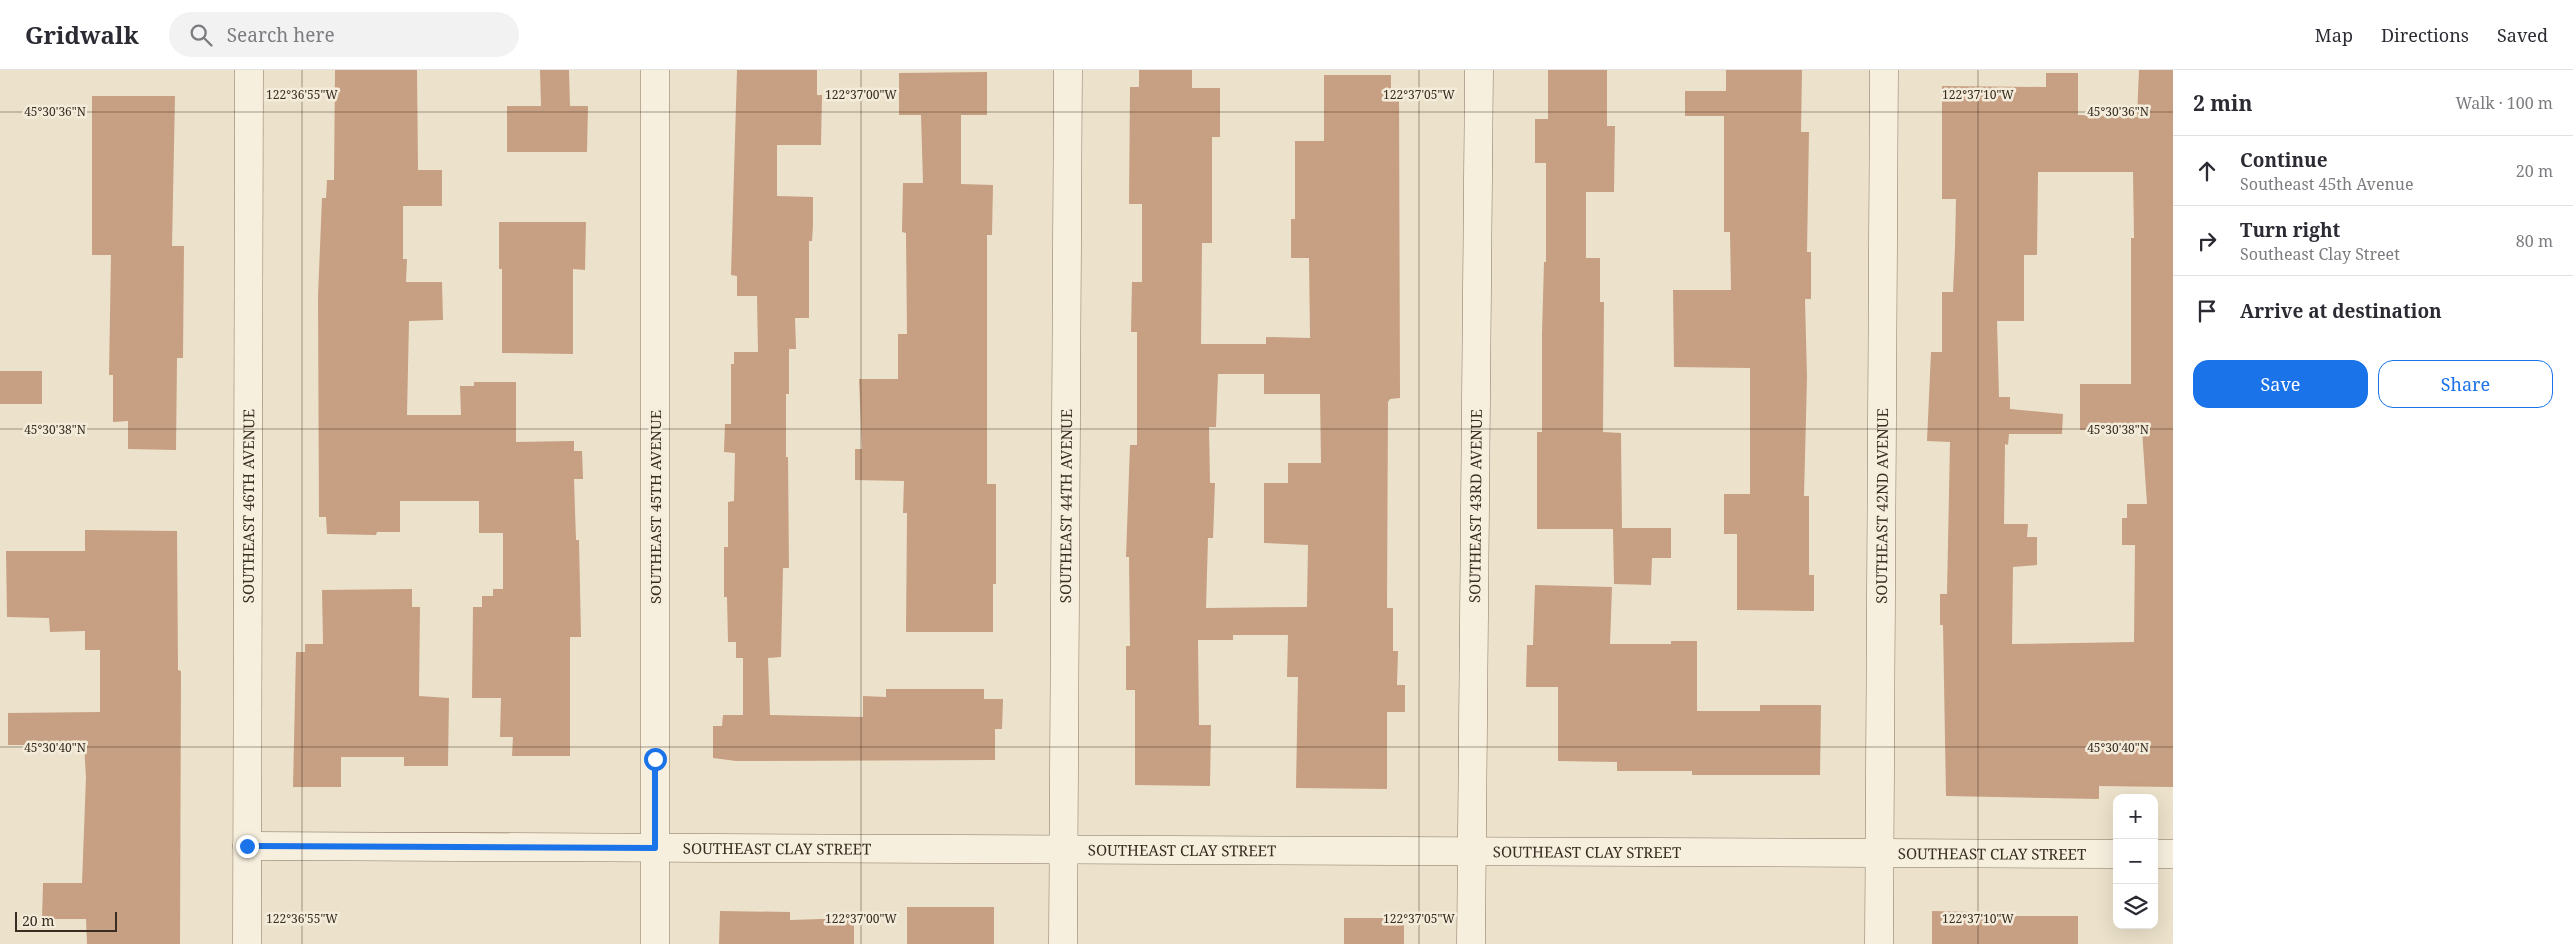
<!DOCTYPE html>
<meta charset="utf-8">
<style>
body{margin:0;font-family:"Noto Serif",serif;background:#f2f2f3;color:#2b2b33}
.controls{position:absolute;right:15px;bottom:15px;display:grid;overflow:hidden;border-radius:10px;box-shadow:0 5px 20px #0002}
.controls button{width:45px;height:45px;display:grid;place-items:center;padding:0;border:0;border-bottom:1px solid #e1e1e2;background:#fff;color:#2b2b33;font:25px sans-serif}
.scale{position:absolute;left:15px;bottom:12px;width:102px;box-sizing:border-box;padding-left:5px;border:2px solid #392d22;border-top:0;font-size:14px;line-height:18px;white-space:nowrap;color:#392d22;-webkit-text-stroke:4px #f4ecda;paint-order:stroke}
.stop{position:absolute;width:15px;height:15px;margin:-11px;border:4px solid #1a73e8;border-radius:50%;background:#fff}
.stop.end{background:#1a73e8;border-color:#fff;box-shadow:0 1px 5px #0008}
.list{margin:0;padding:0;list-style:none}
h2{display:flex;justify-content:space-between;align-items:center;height:65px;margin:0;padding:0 20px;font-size:21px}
h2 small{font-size:16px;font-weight:400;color:#7c7c81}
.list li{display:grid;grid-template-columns:32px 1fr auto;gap:15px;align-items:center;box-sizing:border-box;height:70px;padding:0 20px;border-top:1px solid #e1e1e2}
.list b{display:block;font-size:19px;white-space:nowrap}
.list p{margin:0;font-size:16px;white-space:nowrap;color:#7c7c81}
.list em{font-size:16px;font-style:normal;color:#7c7c81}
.actions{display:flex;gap:10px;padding:15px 20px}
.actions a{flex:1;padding:11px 0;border:1px solid #1a73e8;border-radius:15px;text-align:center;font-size:18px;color:#1a73e8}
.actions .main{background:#1a73e8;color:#fff}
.icon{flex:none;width:28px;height:28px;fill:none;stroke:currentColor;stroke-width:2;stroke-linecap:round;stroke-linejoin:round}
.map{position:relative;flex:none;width:2173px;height:874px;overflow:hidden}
header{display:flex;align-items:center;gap:30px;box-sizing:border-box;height:70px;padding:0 25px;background:#fff;border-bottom:1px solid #e1e1e2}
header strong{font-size:24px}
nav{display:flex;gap:28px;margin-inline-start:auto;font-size:18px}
.search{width:350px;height:45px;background:#f2f2f3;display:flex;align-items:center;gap:12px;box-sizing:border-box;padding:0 18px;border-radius:28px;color:#7c7c81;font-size:19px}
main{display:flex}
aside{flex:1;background:#fff}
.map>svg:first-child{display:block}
.building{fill:#c79f83;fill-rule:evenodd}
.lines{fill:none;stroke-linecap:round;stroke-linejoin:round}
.minor-casing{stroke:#887560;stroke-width:29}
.minor{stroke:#f7efde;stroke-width:28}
.route{stroke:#1a73e8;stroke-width:6}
.ticks{fill:none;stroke:#392d22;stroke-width:1;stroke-opacity:0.45}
.labels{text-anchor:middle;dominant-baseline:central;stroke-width:5;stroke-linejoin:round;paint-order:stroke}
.street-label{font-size:15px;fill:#392d22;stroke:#f4ecda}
.ticks-label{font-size:12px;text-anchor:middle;fill:#392d22;stroke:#f4ecda;stroke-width:5;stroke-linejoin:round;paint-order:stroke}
</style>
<header>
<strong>Gridwalk</strong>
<div class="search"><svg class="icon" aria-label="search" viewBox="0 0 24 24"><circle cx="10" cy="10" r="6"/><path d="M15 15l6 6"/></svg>Search here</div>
<nav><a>Map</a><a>Directions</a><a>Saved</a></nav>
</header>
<main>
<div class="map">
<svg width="2173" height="874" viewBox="0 0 2173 874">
<rect width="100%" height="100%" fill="#ece2cb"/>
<g class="building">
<path d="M335,0H417L418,100H442V136H403V189H407L406,212H442L443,250L409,251L407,345H461L460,316H474V312H516V372L574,371V381H582L583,409H574L576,470H579L581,567H570V686H512L513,667H500L501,628H472L473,537H482V526H493V519H503V463H479V431H400V462H377L376,465L327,464L326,447H319L318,226L322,128H326L327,110H334Z"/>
<path d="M540,0H569L570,36H588L587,82H507V36H541Z"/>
<path d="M737,0H817V25H822L821,75H777V126L813,127V155L812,171H809V248H795L796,279H789V324H786V387H788L789,498H783L781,587L768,588L770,645L863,647V626L886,627V619H984V629H1003L1002,659H995V690L736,691L713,688V656H722L723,645H743V588H736V572H728L727,527H724V477H728V432L734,431L735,383L724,382L725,354H731V294H734V282H758L757,226H737V206L731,205Z"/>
<path d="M1139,0H1192V18H1220V67H1212V173H1202L1201,274H1266V267L1310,268L1309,188H1291V149H1295V71H1324V5H1391V20H1399L1400,328L1390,329L1388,332L1387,538H1393V581H1398L1397,615H1405V642H1387V719L1296,718L1298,607H1287L1288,565H1233V570H1198L1199,655H1211L1210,716L1135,715V620H1126V576H1130L1129,487H1126L1130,375H1137V262H1131L1132,212H1142V134H1129L1130,17H1139ZM1218,304H1264V324H1320L1321,393H1288V413H1264V473L1308,475L1307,537L1206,538L1208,468H1213L1215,413H1210L1209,357H1216Z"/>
<path d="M1548,0H1607V56H1615L1614,122H1586V188H1600V232H1604L1603,362L1621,363L1622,458H1671V488H1652L1651,515L1614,514L1613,459H1537V362H1542V264L1544,192H1546V93H1535V49H1548Z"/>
<path d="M1726,0H1802L1801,62H1809L1807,182H1811V229H1805L1807,307L1804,426H1809V505H1814V541L1737,540V464H1724V424H1750V298L1674,297L1673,220H1731L1730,162H1724V46H1685V21H1726Z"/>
<path d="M2139,0H2173V717L2099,716V729L1946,726L1943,555H1940V524H1947L1950,372L1927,371L1931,282H1942V222H1953L1955,177L1956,129H1942V16L2046,17V3H2078V45L2137,47ZM2038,102H2133L2134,168H2131V314H2080V360H2142L2147,434H2127V448H2122V475H2135L2134,572L2012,574L2013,497L2037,495V467H2027L2028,454H2004L2005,374L2008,375L2009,364H2062L2063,344L2010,339V327H1999L1997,251H2024V185H2037Z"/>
<path d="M987,2V45H961V114L993,115L992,165H987V414H996V514H993V562H906L907,443H903L904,411L855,410V379H862L859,309H898V264H907L906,163L902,162L903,113H923L921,45H899V3Z"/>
<path d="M92,26H175L172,176H184L183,288H177L176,380L128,379V351L113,352V305H109L111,185H92Z"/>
<path d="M499,152H586L585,200L573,199V284L502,283V199H499Z"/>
<rect x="0" y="301" width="42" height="33"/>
<path d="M85,460L177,461L178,600L181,601L180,874H87L86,849H42L43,813H82L86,707L84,675H8V643L100,642V580H85V561L50,562L49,548L7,547L6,481H85Z"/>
<path d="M1535,515L1612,517L1610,574H1671V571H1697V641H1760V635H1821L1820,705H1692V701H1617V692L1558,691V617H1526L1527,575H1533Z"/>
<path d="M412,519V537H420L419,626L449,628L448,696H404V687H341V717H293L296,582H305V574H323L322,520Z"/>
<rect x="907" y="837" width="87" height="37"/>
<path d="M720,841L790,842V850L854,848V874H719Z"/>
<path d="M1932,841L2011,843V846H2078V874H1932Z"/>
<rect x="1344" y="848" width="60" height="26"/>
</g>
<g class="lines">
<defs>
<g id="minor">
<path d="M655,0V874"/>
<path id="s1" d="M247,776L2117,784"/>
<path d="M2154,784H2173"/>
<path id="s2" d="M247,874L249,0"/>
<path id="s3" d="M1063,874L1068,0"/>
<path id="s4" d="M1471,874L1479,0"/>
<path id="s5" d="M1879,874L1884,0"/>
</g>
</defs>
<use href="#minor" class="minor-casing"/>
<use href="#minor" class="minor"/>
</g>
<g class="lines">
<path class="route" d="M247,776L655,778V689"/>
</g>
<path class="ticks" d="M302,0V874M861,0V874M1419,0V874M1978,0V874M0,42H2173M0,359H2173M0,677H2173"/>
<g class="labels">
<g class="street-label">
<text stroke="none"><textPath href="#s2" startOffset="438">SOUTHEAST 46TH AVENUE</textPath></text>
<text transform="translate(655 437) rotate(-90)">SOUTHEAST 45TH AVENUE</text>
<text stroke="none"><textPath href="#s3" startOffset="438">SOUTHEAST 44TH AVENUE</textPath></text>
<text stroke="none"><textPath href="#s4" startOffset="438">SOUTHEAST 43RD AVENUE</textPath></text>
<text stroke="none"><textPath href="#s5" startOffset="438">SOUTHEAST 42ND AVENUE</textPath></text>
<text stroke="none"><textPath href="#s1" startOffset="530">SOUTHEAST CLAY STREET</textPath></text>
<text stroke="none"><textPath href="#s1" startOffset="935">SOUTHEAST CLAY STREET</textPath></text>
<text stroke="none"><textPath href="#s1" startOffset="1340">SOUTHEAST CLAY STREET</textPath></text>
<text stroke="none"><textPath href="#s1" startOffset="1745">SOUTHEAST CLAY STREET</textPath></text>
</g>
</g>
<g class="ticks-label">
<text x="302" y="29">122°36'55"W</text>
<text x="861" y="29">122°37'00"W</text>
<text x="1419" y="29">122°37'05"W</text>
<text x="1978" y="29">122°37'10"W</text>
<text x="2118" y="46">45°30'36"N</text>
<text x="55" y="46">45°30'36"N</text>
<text x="2118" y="364">45°30'38"N</text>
<text x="55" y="364">45°30'38"N</text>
<text x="2118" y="682">45°30'40"N</text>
<text x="55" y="682">45°30'40"N</text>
<text x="302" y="853">122°36'55"W</text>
<text x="861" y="853">122°37'00"W</text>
<text x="1419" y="853">122°37'05"W</text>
<text x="1978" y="853">122°37'10"W</text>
</g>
</svg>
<div class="controls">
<button>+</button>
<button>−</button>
<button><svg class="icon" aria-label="layers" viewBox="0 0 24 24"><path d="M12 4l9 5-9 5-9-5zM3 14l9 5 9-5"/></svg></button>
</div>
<div class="scale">20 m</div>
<div class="stop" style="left:655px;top:689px"></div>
<div class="stop end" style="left:247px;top:776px"></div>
</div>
<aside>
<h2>2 min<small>Walk · 100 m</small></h2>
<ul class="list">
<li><svg class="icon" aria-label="ahead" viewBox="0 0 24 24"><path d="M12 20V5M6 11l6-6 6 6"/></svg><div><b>Continue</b><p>Southeast 45th Avenue</p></div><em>20 m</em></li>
<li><svg class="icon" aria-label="right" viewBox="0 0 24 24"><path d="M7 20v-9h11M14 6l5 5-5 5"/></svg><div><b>Turn right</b><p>Southeast Clay Street</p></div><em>80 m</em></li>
<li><svg class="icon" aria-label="arrive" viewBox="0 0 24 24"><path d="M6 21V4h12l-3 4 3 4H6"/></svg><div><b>Arrive at destination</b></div></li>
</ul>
<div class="actions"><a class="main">Save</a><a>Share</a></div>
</aside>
</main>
